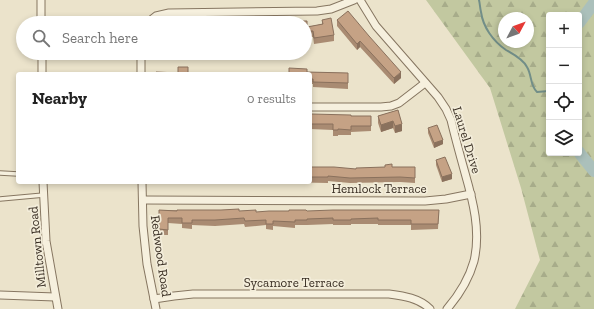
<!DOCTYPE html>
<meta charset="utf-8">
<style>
body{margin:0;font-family:"Zilla Slab",serif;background:#f6f6f6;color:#222}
.controls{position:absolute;right:12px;top:12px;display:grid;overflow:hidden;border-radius:4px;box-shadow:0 2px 6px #0003}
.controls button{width:36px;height:36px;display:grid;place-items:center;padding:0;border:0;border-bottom:1px solid #e0e0e0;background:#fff;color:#222;font:20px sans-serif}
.compass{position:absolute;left:498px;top:12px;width:36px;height:36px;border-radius:50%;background:#fff;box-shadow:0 2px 6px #0003;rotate:49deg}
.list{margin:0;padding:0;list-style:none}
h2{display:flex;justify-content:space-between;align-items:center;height:52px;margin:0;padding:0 16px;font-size:17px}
h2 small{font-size:13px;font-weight:400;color:#767676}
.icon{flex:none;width:22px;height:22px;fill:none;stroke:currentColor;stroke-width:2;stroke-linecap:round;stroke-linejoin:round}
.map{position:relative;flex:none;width:594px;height:309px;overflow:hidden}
.search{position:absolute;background:#fff;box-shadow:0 2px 6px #0003;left:16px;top:16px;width:296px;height:44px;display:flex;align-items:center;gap:10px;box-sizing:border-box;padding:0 14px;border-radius:22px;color:#767676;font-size:15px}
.panel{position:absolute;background:#fff;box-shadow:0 2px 6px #0003;left:16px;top:72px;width:296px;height:112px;border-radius:4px}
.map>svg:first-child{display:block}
.forest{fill:url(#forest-firs);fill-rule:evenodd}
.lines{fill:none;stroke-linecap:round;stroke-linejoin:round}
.stream{stroke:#728e88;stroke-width:2}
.river{stroke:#abc0bb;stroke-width:12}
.service-casing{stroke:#867661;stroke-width:5.5}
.minor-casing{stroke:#867661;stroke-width:9}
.service{stroke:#f6f0de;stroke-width:3.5}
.minor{stroke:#f6f0de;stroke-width:7}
.wall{fill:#a98b72}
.shaded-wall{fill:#8a715d}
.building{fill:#c5a285;stroke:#8a715d}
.labels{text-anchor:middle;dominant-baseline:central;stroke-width:3.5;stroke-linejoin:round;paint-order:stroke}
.street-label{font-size:13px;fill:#392e23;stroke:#f3edda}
</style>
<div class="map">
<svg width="594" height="309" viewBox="0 0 594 309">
<defs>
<pattern id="forest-firs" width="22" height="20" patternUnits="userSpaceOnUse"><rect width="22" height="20" fill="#c2c8a0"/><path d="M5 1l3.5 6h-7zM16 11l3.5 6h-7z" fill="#a7ac8a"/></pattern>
</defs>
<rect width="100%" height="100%" fill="#ebe3cb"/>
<path class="forest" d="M426,0H594V309H515L540,260L521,188L490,88ZM549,15H579V153H549ZM504,18H528V42H504Z"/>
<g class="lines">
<path class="stream" d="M479,0C480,4 480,8 481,12C483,27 493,41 506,50C513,54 523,59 527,67C532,75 530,86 537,92L549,91"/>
<g class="river">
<path d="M579,23L594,3"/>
<path d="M579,152L581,155L594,171"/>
</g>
<defs>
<g id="service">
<path d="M0,173L18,174"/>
<path d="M0,199L44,195"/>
</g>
<g id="minor">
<path d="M41,0V23"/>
<path d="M360,0L376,26L438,97L446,109L451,120C455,137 460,155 465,173C473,201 481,231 474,261C469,279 459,295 447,309"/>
<path d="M147,23L156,16L169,13L317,11L331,9L354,0"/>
<path d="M42,53V74"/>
<path d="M141,53V74"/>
<path d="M310,107H381L391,106L399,103L425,83"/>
<path d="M43,182L46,241L58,309"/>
<path d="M142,182L143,226L147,264L156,309"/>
<path d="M143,200L425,201L446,199L471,194"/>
<path d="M0,295L55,297"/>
<path d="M154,299L174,296L193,294H389C404,296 419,298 430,309"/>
</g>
</defs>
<use href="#service" class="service-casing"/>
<use href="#minor" class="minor-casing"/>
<use href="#service" class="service"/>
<use href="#minor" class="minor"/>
</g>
<g class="wall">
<path d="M322,20L334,35V41L314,44L313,37L305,36V23L307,27L322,24Z"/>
<path d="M337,20L401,78L394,84L360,47L357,50L337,26Z"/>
<path d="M307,72L348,73V89L313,87V84H310V74Z"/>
<path d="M398,110L402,131L395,133L393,128L381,132L378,123V116Z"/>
<path d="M310,116H371V131L351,132V135H338V136H333V130L310,129Z"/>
<path d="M428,128L443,144L434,148L428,133Z"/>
<path d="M436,160L452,179L442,182L436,165Z"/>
<path d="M392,167H415V183L400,182L350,183L328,181V183L278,182H310V168L356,169Z"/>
<path d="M159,210L239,211L256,212L439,210L438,229L411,230V225H378V224H351V225H333V224L307,225H295V228L273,226V230L266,229V225L245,227L244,224L215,226L192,225V229L182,228V224L168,223V235H159Z"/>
</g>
<g class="shaded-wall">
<path d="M360,41V47L357,50V44Z"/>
<path d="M401,72V78L394,84V78Z"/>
<path d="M393,121V128L381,132V125Z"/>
<path d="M402,124V131L395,133V126Z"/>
<path d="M443,140V144L434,148V143Z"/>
<path d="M452,174V179L442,182V177Z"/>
</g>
<g class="building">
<path d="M348,11L369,36L401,72L394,78L360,41L357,44L337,20Z"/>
<path d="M331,18L334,35L314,38L313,31H305V23H276V21H307V27L323,24L322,20Z"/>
<rect x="156" y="21" width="106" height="2"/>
<path d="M178,67H188V73L219,74H156V72L178,73Z"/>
<path d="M289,68L307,69V72L348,73V83L313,82V79H310V74H222V73H289Z"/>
<path d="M398,110L402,124L395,126L393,121L381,125L378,116Z"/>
<path d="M311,114L351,115V116H371V126H351V130L338,129V130H333V124H310V116H311Z"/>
<path d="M437,125L443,140L434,143L428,128Z"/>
<path d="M445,157L452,174L442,177L436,160Z"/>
<path d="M392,164V167H415V178L400,177L350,178L328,176V177H310V168H311V167H334L356,169V168L385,167V165Z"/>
<path d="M239,209V211L256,210V212L269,211H289V210H306L307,211L333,210H439L438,224H411V220H378V218L351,219V220H333V218L307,219V220H295V222L273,221V224H266V220L245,221L244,218L215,220H192V223H182V218H168V230L159,229V210L177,211V210H221Z"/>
</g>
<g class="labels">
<g class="street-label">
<text transform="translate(467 140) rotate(73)">Laurel Drive</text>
<text x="379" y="188">Hemlock Terrace</text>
<text transform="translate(37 247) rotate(-96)">Milltown Road</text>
<text transform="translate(161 256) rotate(82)">Redwood Road</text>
<text x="294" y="282">Sycamore Terrace</text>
</g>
</g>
</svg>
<div class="controls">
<button>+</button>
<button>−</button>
<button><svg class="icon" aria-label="locate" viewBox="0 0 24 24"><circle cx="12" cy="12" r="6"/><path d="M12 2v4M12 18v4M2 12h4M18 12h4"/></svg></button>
<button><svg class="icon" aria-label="layers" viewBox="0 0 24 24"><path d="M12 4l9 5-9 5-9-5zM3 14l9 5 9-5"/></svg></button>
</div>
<svg class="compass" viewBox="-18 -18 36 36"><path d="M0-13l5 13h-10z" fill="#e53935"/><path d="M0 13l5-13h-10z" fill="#767676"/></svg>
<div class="search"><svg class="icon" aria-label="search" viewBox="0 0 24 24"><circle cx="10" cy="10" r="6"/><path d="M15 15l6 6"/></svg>Search here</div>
<section class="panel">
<h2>Nearby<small>0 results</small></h2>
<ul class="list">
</ul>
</section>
</div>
